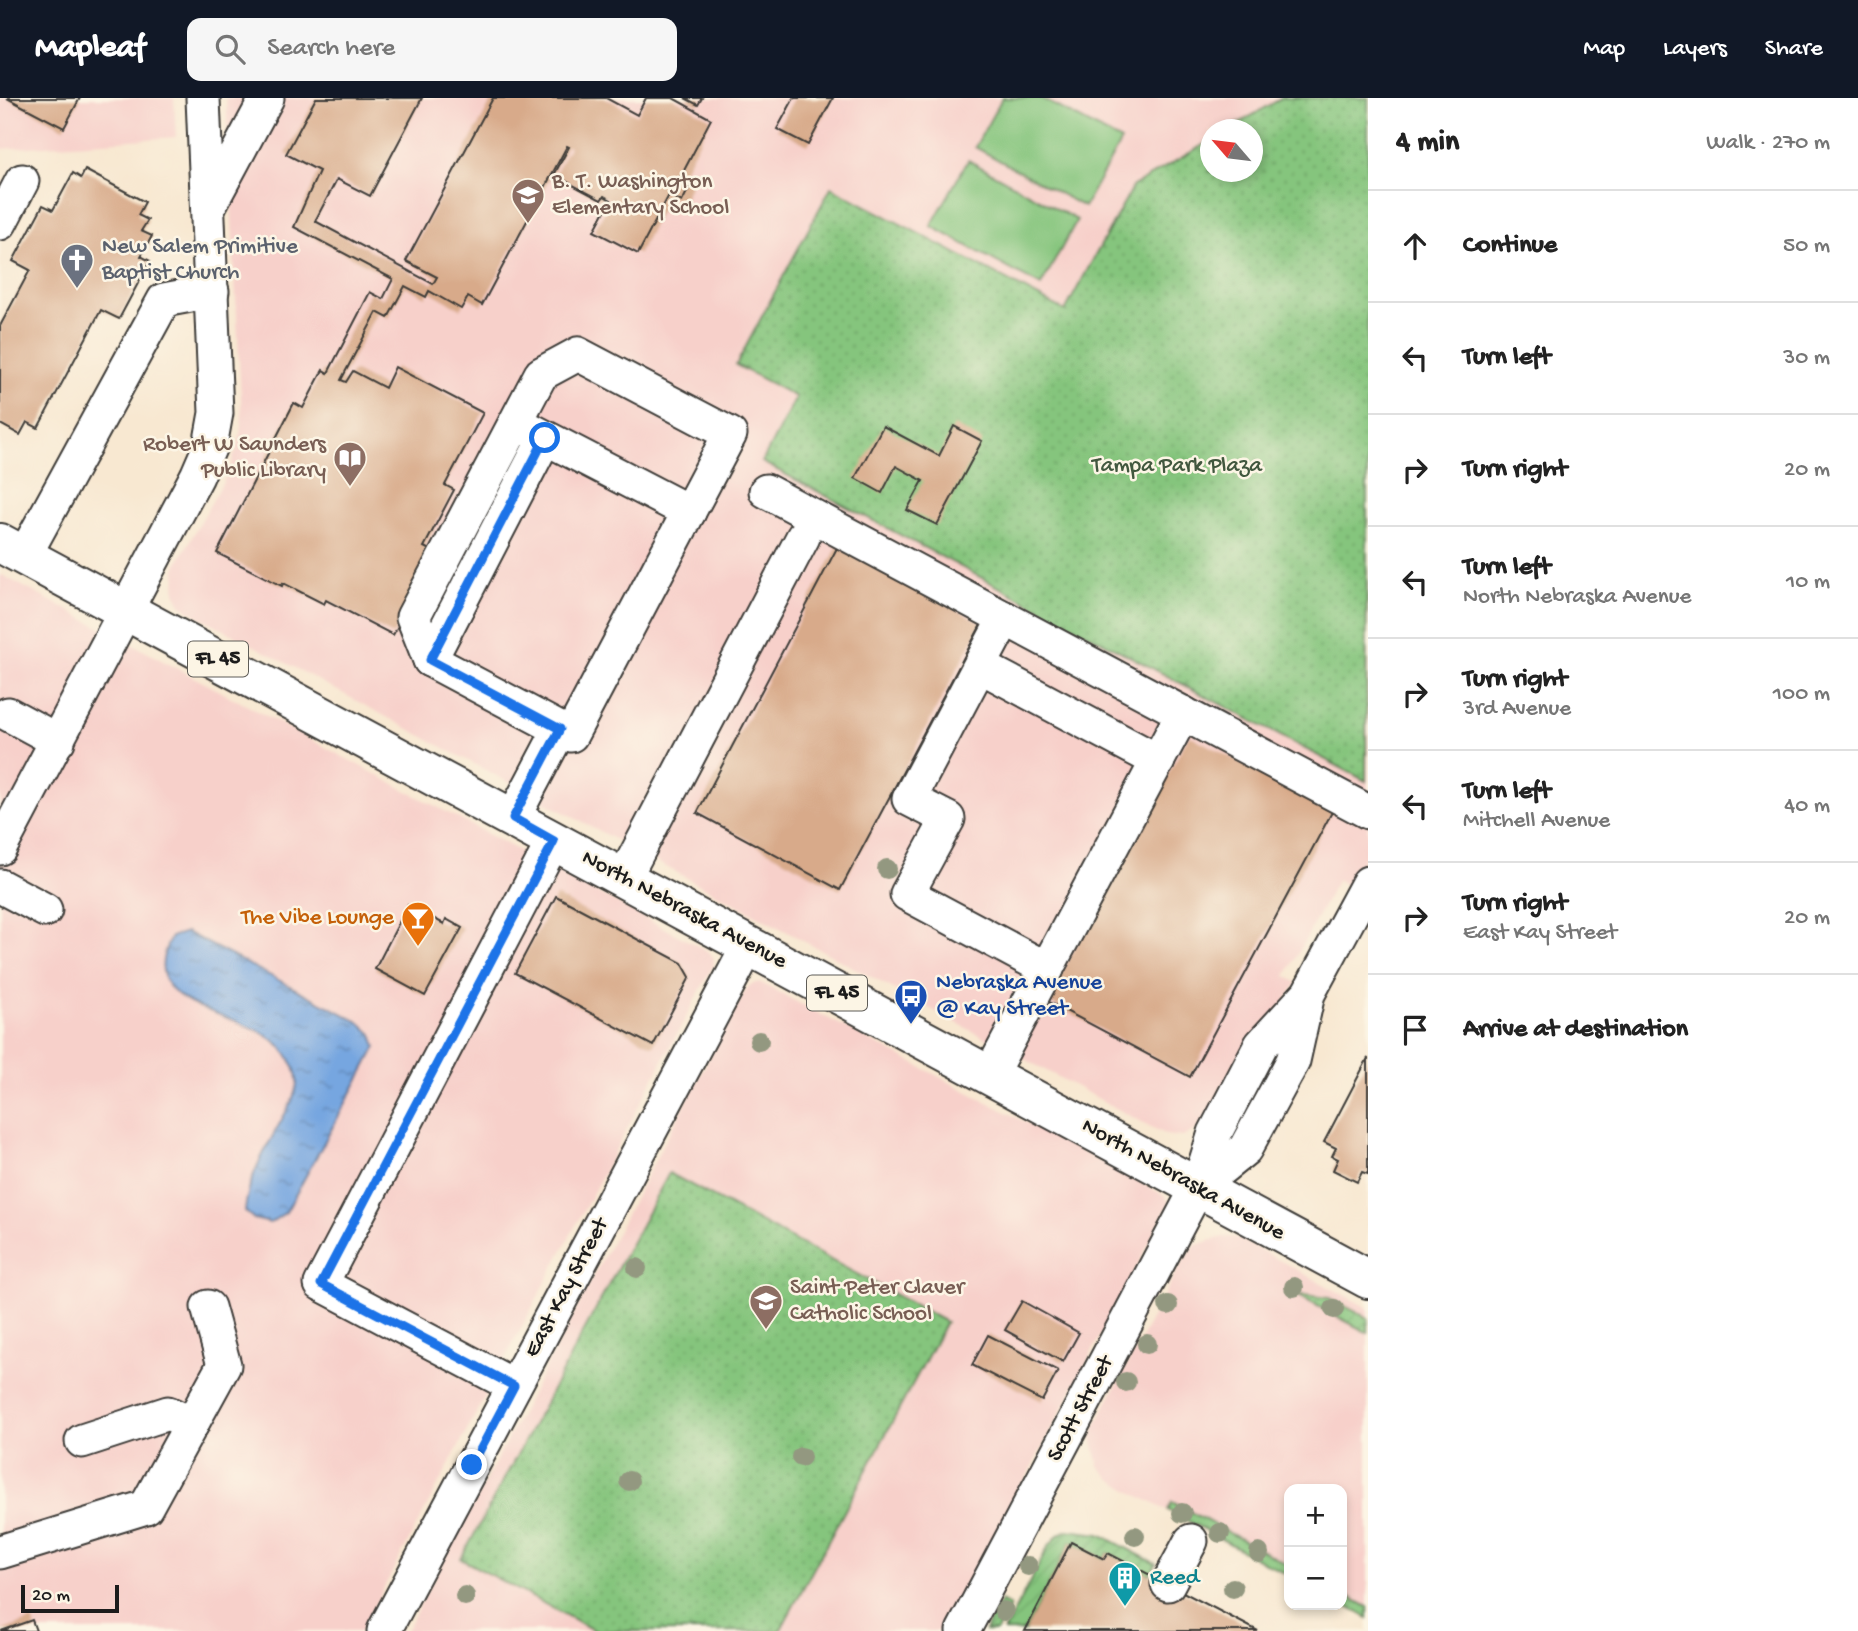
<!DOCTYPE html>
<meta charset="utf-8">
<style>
body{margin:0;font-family:"Gochi Hand",sans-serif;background:#f6f6f6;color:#222}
.controls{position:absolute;right:21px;bottom:21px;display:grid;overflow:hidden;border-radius:14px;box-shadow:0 4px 10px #0003}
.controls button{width:63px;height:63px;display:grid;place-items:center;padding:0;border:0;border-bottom:2px solid #e0e0e0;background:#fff;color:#222;font:35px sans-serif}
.compass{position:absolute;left:1200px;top:21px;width:63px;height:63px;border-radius:50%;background:#fff;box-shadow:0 4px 10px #0003;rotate:298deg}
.scale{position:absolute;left:21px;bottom:18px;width:98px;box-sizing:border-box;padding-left:7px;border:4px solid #1c1c1c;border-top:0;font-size:19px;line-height:24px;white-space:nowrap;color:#1c1c1c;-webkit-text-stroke:5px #fcf5e5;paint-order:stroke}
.stop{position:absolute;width:21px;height:21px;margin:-16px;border:5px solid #1a73e8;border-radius:50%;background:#fff}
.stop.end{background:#1a73e8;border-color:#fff;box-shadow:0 2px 7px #0008}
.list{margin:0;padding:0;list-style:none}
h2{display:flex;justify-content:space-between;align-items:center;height:91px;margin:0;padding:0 28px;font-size:30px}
h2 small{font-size:23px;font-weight:400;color:#767676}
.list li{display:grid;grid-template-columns:46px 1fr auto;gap:21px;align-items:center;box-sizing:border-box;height:112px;padding:0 28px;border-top:2px solid #e0e0e0}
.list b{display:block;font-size:26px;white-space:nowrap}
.list p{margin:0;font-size:23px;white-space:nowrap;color:#767676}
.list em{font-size:23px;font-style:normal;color:#767676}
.icon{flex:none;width:38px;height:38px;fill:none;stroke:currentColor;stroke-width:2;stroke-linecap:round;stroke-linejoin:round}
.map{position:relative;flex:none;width:1368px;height:1533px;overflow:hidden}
header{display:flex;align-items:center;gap:42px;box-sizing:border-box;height:98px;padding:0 35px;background:#111827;color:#fff}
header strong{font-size:33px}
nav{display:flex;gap:38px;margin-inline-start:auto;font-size:24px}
.search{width:490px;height:63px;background:#f6f6f6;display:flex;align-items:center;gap:18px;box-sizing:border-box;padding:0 24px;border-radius:14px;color:#767676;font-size:26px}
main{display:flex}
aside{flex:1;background:#fff}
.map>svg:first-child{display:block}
.built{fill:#f7d0ca;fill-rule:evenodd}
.grass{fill:#85c57d;stroke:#50704c;stroke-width:2}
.park{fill:url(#park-dots);stroke:#50704c;stroke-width:2}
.garden{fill:url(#garden-furrows);stroke:#50704c;stroke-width:2}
.water{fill:url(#water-ripples);stroke:#49617e;stroke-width:2}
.building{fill:#d8aa8a}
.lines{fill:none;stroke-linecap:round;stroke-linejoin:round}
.minor-casing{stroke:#3d3b37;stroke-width:37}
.major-casing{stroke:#3d3b37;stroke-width:42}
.minor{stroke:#fff;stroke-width:33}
.major{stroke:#fff;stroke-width:38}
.tree{fill:#939880}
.route{stroke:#1a73e8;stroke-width:9}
.labels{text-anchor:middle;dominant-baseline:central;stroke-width:5;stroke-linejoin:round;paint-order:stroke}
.shield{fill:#fcf5e5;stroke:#5f5d58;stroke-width:2}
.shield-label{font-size:21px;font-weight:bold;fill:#1c1c1c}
.education-label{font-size:23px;fill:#785e54;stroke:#fcf5e5;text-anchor:start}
.worship-label{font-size:23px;fill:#5b616d;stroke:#fcf5e5;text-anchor:start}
.park-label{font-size:23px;fill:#41573e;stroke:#fcf5e5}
.street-label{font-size:23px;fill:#1c1c1c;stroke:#fcf5e5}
.food-label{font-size:23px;fill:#c56008;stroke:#fcf5e5;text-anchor:end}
.transit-label{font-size:23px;fill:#164399;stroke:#fcf5e5;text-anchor:start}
.culture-label{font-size:23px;fill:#0d838f;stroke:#fcf5e5;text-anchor:start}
</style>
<header>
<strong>Mapleaf</strong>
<div class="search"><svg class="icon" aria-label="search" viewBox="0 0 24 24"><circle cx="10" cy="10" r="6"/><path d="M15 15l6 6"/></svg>Search here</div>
<nav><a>Map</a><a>Layers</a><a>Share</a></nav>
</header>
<main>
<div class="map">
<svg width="1368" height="1533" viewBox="0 0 1368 1533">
<defs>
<pattern id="park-dots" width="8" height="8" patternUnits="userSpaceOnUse" patternTransform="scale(1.75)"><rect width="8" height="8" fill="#85c57d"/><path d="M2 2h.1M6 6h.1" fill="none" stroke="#72a96b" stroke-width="1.8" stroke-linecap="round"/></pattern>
<pattern id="garden-furrows" width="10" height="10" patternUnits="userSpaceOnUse" patternTransform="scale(1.75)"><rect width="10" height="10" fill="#85c57d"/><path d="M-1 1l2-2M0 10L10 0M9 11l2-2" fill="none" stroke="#72a96b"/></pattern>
<pattern id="water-ripples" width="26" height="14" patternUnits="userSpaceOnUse" patternTransform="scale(1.75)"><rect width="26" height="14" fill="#76a6e0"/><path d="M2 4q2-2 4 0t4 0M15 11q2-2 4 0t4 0" fill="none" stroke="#6086b5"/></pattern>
</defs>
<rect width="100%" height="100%" fill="#fcf5e5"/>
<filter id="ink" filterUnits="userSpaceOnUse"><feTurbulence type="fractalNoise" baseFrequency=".0143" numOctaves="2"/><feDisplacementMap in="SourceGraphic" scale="14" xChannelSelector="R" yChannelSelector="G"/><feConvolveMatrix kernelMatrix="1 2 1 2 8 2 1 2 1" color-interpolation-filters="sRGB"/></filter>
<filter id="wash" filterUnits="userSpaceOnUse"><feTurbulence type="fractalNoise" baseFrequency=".00686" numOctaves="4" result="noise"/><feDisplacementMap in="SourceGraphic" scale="28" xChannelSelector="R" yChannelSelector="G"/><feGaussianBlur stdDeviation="1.57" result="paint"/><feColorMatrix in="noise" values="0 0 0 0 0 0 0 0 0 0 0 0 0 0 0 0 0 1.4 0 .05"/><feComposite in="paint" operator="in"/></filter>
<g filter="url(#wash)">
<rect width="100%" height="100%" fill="#f8e8d1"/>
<g class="built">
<path d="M0,0H174L176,39L0,51Z"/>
<path d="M226,0H1368V752L1349,788L1337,782L1286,878L1297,885L1207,1025L1183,1039L1166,1037L189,513L180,505L175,494L176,468L228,375L239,344L242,321ZM1210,32H1252V74H1210Z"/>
<path d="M0,476L709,854L714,860L713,868L361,1533H0Z"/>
<path d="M759,884L1164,1097L1170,1105L946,1533H406L743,896L750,887Z"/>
<path d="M1223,1139L1238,1140L1368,1210V1520L1342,1506V1391H1289V1478L1128,1392L1111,1381L1099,1368L1092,1340L1096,1326L1181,1165L1196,1147Z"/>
</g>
<g class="grass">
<path d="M1002,0H1041L1121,43L1084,109L975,49Z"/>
<path d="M968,62L1077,122L1041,188L931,128Z"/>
<path d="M1172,1404L1289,1467V1478L1168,1412Z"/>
<path d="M1342,1495L1368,1509V1520L1342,1506Z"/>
</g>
<g class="park">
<path d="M1282,0H1368L1366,683L762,364L796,299L736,267L831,89L1065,213L1133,88L1210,43V74H1252V32L1229,31Z"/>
<path d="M669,1075L946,1224L780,1533H595L461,1461Z"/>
</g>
<g class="garden">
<path d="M1295,1196L1329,1200L1368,1220V1235Z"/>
<path d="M1068,1432L1100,1436L1156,1466L1150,1477L1108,1455L1104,1461L1071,1444L1025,1533H1004L1048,1449L1058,1437Z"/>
<path d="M1001,1503L1010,1508L997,1533H985Z"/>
</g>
<path class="water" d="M186,834L359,924L372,936L376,949L366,968L286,1114L270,1125L254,1121L245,1113C248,1080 264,1054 280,1025C287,1012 295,1000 297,986C298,975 293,966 287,956C257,909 128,919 171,839Z"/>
<g id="blocks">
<g class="building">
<path d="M7,0H80L64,30Z"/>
<path d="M316,0H422L370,98L337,81L315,123L433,186L437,179L406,163L493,0H606L637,17L646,0H673L711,21L680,80L691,86L682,104L669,97L638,156L594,133L611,102L604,98L601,102L554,77L569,49L567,48L482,207L468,199L461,211L429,193L426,199L405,188L388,220L377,214L341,282L346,284L353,273L385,290L395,269L483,315L445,387L454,392L424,449L458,467L412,503L393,537L326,502L324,506L283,485L282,488L217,455L294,305L303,310L323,272L328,275L370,194L383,201L393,181L294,129L319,73L286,56Z"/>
<path d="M685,0H702L698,7Z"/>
<path d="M794,0H833L808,47L777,31Z"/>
<path d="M85,72L145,104L138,117L148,122L141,133L152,138L141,158L150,163L119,221L101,212L38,330L27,324L20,337L0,326V228L30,172L13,163L43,107L53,112L73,75L81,80Z"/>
<path d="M883,328L939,358L954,328L982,343L937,427L907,412L923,383L896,368L882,395L855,380Z"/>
<path d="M838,448L982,525L840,792L697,715Z"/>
<path d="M1189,637L1332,714L1190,979L1047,903Z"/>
<path d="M556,798L682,865L690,879L653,948L515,875Z"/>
<path d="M408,807L444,826L446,821L462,830L425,898L375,871Z"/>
<path d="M1368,960V1076L1362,1074L1357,1084L1333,1072L1338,1061L1332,1058L1336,1050L1324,1044Z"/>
<path d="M1022,1203L1079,1235L1063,1264L1005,1232Z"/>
<path d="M988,1237L1058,1273L1042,1303L972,1267Z"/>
<path d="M1071,1444L1104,1461L1108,1455L1258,1533H1025Z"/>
<path d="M32,1522L36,1533H1Z"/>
</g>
</g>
</g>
<g filter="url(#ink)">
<use href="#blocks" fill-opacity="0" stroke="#3d3b37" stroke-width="2"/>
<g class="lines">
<defs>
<g id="minor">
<path d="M208,110L267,0"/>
<path d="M0,125L22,83"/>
<path d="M578,256L730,336L571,637L430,562L413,519L541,276Z"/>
<path d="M527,330L689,414"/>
<path d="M766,393L1368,714"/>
<path d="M24,458L164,202L212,193"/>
<path d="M1005,520L909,701L948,721L907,796L1047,871"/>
<path d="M430,562L545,340"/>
<path d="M980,568L1158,663"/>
<path d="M8,616L58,643"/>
<path d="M513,720L560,631"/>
<path d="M0,750L197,378L210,348L216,315L203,0"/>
<path d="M624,780L803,439"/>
<path d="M0,788L45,812"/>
<path d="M1308,896L1293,963L1245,1051L1198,1089L1215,1035L1261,947L1308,896L1368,785"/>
<path d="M990,977L1183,615"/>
<path d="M514,1288L321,1186L554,742"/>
<path d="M82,1343L168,1315L192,1326"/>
<path d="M0,1454L146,1409L224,1267L208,1209"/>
<path d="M1168,1486L1191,1443"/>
<path d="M384,1533L749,847"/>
<path d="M963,1533L1198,1089"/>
</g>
<path id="major" d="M0,445L1368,1181"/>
</defs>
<use href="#minor" class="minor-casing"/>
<use href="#major" class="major-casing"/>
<use href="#minor" class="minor"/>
<use href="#major" class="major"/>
</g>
<g class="tree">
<circle cx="887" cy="771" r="10"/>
<circle cx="759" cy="943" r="10"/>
<circle cx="637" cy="1170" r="10"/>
<circle cx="1294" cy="1189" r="10"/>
<circle cx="1168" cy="1207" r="10"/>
<circle cx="1334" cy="1211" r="10"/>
<circle cx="1147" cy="1246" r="10"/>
<circle cx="1126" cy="1284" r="10"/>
<circle cx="801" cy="1359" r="10"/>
<circle cx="629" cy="1383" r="10"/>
<circle cx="1182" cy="1415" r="10"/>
<circle cx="1220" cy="1435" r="10"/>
<circle cx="1135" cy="1438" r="10"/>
<circle cx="1259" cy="1455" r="10"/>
<circle cx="1028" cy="1468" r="10"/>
<circle cx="1233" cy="1490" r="10"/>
<circle cx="465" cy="1498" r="10"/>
<circle cx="1004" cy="1513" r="10"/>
</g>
</g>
<g class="lines" filter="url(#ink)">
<path class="route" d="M472,1367L514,1288L321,1186L554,743L513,720L560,631L430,562L545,340"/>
</g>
<defs>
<symbol id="school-pin" viewBox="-11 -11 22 30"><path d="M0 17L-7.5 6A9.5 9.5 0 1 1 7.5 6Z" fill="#8d6e63" stroke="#fcf5e5"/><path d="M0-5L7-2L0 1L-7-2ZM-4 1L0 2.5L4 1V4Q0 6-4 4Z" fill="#fff"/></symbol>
<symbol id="church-pin" viewBox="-11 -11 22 30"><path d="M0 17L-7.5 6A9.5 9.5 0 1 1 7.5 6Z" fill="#6b7280" stroke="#fcf5e5"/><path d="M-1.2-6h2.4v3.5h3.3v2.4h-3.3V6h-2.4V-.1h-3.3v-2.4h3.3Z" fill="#fff"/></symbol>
<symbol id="library-pin" viewBox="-11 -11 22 30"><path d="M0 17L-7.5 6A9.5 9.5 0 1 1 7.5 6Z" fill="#8d6e63" stroke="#fcf5e5"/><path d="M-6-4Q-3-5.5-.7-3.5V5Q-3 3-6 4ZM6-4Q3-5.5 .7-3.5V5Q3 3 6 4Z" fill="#fff"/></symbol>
<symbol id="bar-pin" viewBox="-11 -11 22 30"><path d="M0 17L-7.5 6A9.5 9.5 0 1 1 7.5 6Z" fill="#e8710a" stroke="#fcf5e5"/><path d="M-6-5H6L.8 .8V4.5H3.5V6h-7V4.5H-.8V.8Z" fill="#fff"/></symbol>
<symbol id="bus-pin" viewBox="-11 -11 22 30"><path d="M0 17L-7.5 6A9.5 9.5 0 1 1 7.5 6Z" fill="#1a4fb4" stroke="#fcf5e5"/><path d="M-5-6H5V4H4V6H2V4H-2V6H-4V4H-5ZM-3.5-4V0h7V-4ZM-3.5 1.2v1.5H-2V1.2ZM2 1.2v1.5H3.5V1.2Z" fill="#fff"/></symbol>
<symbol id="building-pin" viewBox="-11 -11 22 30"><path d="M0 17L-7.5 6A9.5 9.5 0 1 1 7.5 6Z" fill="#0f9aa8" stroke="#fcf5e5"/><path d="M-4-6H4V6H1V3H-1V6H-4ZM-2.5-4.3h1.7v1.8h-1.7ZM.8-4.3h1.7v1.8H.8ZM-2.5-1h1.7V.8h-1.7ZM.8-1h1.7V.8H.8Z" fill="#fff"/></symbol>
</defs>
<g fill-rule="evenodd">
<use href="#school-pin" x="509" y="78" width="38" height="52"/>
<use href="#church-pin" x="58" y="143" width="38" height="52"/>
<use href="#library-pin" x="331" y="341" width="38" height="52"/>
<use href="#bar-pin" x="399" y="801" width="38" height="52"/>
<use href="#bus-pin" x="892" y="879" width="38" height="52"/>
<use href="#school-pin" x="747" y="1184" width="38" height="52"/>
<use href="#building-pin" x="1106" y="1461" width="38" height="52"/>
</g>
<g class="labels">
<g class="shield">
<rect x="188" y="543.5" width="60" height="35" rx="5"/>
<rect x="807" y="877.5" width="60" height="35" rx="5"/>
</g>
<g class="shield-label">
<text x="218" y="561">FL 45</text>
<text x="837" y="895">FL 45</text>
</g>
<g class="education-label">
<text x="552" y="84">B. T. Washington<tspan x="552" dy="26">Elementary School</tspan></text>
<text x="326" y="347" text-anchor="end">Robert W Saunders<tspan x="326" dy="26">Public Library</tspan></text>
<text x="790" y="1190">Saint Peter Claver<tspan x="790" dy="26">Catholic School</tspan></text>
</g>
<g class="worship-label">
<text x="102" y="149">New Salem Primitive<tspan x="102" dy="26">Baptist Church</tspan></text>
</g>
<g class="park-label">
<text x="1177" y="368">Tampa Park Plaza</text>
</g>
<g class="street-label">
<text transform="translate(684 812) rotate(28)">North Nebraska Avenue</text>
<text transform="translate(1183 1082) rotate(29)">North Nebraska Avenue</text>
<text transform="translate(567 1190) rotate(-62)">East Kay Street</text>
<text transform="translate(1081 1311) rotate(-62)">Scott Street</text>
</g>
<g class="food-label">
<text x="394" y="820">The Vibe Lounge</text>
</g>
<g class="transit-label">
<text x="936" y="885">Nebraska Avenue<tspan x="936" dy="26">@ Kay Street</tspan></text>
</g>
<g class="culture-label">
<text x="1150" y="1480">Reed</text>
</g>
</g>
</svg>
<div class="controls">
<button>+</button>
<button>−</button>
</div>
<svg class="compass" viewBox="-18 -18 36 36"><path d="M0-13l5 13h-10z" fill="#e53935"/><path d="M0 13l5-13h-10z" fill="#767676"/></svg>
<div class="scale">20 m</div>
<div class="stop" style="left:545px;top:340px"></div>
<div class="stop end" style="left:472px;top:1367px"></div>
</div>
<aside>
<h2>4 min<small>Walk · 270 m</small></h2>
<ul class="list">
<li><svg class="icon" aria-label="ahead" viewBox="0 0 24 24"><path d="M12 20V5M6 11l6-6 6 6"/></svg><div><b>Continue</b></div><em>50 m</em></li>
<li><svg class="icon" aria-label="left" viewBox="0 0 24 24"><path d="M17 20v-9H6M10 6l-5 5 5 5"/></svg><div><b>Turn left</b></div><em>30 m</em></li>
<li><svg class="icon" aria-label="right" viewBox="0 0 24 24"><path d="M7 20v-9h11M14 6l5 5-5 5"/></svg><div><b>Turn right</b></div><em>20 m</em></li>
<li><svg class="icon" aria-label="left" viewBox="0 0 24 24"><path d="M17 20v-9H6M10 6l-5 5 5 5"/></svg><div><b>Turn left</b><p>North Nebraska Avenue</p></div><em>10 m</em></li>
<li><svg class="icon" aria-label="right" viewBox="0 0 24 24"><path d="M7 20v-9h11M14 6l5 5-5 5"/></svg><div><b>Turn right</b><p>3rd Avenue</p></div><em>100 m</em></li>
<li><svg class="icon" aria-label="left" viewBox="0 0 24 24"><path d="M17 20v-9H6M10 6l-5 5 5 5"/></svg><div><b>Turn left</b><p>Mitchell Avenue</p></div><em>40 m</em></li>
<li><svg class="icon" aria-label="right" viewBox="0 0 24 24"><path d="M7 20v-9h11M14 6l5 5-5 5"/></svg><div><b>Turn right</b><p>East Kay Street</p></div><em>20 m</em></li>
<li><svg class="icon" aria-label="arrive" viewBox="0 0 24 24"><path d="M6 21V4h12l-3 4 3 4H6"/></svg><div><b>Arrive at destination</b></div></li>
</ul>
</aside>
</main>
